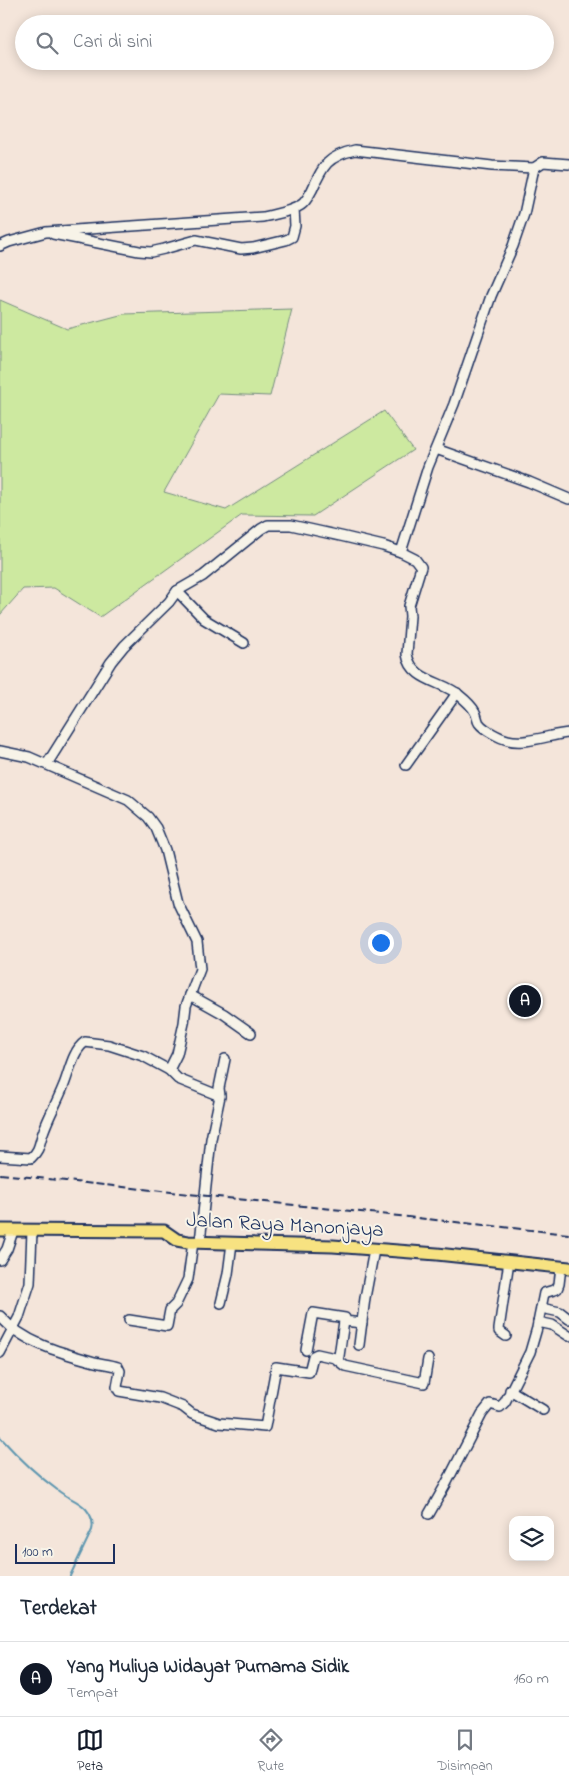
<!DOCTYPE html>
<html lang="id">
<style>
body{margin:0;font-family:"Indie Flower",sans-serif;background:#f6f6f7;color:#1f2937}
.controls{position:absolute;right:15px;bottom:15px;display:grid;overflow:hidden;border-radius:10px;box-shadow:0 2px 12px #0003}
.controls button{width:45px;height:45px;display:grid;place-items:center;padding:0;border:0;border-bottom:1px solid #e0e1e3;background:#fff;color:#1f2937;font:25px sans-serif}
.scale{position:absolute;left:15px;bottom:12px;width:100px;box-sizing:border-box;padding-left:5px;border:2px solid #1b2f5e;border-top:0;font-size:14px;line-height:18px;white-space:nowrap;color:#1b2f5e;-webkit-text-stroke:4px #f7f3e8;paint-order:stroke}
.you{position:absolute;left:380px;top:942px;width:18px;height:18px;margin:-12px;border:4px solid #fff;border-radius:50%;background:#1a73e8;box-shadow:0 0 0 8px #1a73e833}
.badge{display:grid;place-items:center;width:32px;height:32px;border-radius:50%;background:#111827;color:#fff;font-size:16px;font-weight:700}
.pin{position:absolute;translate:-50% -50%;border:2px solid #fff;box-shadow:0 1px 5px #0006}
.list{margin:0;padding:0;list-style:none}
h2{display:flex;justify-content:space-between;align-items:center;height:65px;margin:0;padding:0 20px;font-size:21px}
h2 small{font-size:16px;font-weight:400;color:#747a83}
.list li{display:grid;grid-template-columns:32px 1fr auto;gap:15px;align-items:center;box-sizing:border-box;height:75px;padding:0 20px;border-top:1px solid #e0e1e3}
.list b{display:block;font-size:19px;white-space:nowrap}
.list p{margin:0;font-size:16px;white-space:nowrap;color:#747a83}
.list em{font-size:16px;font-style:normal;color:#747a83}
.icon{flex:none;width:28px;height:28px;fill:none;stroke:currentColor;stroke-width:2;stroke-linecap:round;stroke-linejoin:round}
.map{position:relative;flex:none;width:569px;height:1576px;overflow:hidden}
.search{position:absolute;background:#fff;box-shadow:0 2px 12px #0003;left:15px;right:15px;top:15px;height:55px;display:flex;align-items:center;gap:12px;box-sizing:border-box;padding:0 18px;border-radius:28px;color:#747a83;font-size:19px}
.sheet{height:140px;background:#fff}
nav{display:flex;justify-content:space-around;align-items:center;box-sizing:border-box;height:70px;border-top:1px solid #e0e1e3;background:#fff;font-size:14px;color:#747a83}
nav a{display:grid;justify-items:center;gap:2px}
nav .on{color:#111827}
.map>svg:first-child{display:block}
.green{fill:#cde9a0;stroke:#748c7f}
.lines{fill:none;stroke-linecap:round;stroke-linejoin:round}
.stream{stroke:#5f97b0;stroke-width:2}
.minor-casing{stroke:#1b2f5e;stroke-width:12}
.major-casing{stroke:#1b2f5e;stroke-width:15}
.minor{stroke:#f7f3e8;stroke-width:9}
.major{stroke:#f7e281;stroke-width:11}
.rail{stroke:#1b2f5e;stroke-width:2;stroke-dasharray:8 4;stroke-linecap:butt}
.labels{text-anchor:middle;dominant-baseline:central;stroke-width:4;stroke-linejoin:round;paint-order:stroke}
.street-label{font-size:21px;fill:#1b2f5e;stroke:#f7f3e8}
</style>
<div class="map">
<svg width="569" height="1576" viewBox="0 0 569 1576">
<rect width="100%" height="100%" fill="#f4e5da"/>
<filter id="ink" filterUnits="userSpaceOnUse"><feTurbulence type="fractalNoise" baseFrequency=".02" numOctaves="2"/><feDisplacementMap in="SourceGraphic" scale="10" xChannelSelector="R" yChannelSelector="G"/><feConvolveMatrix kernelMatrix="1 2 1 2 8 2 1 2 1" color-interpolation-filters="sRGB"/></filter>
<g filter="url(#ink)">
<path class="green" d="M0,300L67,329L124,314L292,309L270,396L219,394L164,492L226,510L384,411L413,450L313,516L242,515L100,617L54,588L23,589L0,615Z"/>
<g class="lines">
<path class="stream" d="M0,1437C18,1457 38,1476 60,1492C68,1498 79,1501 86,1509C91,1515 94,1522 92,1530L70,1576"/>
<defs>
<g id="minor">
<path d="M53,234L139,251L151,252L164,249L196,240L241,249L253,248L286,240L292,237L295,226L294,209"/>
<path d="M0,246L9,242L46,232L263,217C275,214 291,212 301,205C306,202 309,195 312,190C323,165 328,156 355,150L492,166L534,168"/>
<path d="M436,449L529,482L569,499"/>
<path d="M401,552L428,467L454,404L491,296L513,246L524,214L534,168L543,162L569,164"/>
<path d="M177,591L204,619L244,643"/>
<path d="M0,751L29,757L128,800L148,817L156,828L165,850L178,903L197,942L200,969L186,1006L184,1023L177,1054L169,1070"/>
<path d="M47,764L111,662L124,646L169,602L177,591L203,576L261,529L268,525H291L345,537L383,546L401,552L415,559L421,567L409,606L410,616L407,654C411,681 443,681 459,695C464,699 472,706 475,712C477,715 477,720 479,723C484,730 500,738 508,740C525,745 552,734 569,733"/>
<path d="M406,765L457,693"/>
<path d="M190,995L224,1014L251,1033"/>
<path d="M220,1096L219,1088L225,1059"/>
<path d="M0,1156L31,1158C41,1149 39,1142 44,1130C49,1116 57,1102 63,1087C69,1074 72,1051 85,1042L109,1045L143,1056L169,1070L178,1079L220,1096L211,1139L200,1242"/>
<path d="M0,1260L7,1249L13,1231"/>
<path d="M221,1303L228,1274L232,1243"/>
<path d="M541,1308L560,1312L569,1319"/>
<path d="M0,1316C23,1343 62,1353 95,1362C102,1364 110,1364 118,1367L120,1371L117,1387L119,1391L160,1398L183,1407L192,1414L219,1423L265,1427L276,1367L309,1372L313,1356L317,1354L335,1358L345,1366L424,1383L428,1359"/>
<path d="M129,1320L167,1326L170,1310L176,1304L188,1279L193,1242"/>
<path d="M538,1322L552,1325L569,1336"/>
<path d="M506,1336L499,1331V1329L509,1261"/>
<path d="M359,1345L365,1298L374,1250"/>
<path d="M306,1350L313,1313L345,1318L344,1321L362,1323"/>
<path d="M0,1353L19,1317L30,1283L32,1231"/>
<path d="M339,1356L344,1321"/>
<path d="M510,1390L543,1410"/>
<path d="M429,1514L446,1484L482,1414L490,1404L500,1407L505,1402L530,1352L537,1328L544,1293L557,1289L559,1284L561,1267"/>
</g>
<path id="major" d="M0,1230L164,1231L177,1240L188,1242L333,1246L437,1254L569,1268"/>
</defs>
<use href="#minor" class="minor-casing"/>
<use href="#major" class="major-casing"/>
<use href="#minor" class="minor"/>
<use href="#major" class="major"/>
<path class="rail" d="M0,1174L569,1234"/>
</g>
</g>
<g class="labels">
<g class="street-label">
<text transform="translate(285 1226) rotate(3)">Jalan Raya Manonjaya</text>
</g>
</g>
</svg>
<div class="controls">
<button><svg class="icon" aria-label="layers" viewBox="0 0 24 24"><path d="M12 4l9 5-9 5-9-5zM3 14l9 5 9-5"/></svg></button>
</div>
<div class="scale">100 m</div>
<div class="you"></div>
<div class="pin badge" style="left:525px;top:1001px">A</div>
<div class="search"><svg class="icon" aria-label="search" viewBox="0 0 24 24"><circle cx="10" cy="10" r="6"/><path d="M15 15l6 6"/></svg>Cari di sini</div>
</div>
<section class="sheet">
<h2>Terdekat<small></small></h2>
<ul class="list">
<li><span class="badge">A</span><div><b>Yang Muliya Widayat Purnama Sidik</b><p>Tempat</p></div><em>160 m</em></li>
</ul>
</section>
<nav>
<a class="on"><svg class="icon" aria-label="map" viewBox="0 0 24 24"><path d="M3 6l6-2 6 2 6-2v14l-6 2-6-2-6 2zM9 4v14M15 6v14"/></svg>Peta</a>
<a><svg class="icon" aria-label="directions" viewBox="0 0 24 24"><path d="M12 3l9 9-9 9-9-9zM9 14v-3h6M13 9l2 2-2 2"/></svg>Rute</a>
<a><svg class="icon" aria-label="saved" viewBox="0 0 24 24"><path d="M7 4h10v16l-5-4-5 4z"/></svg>Disimpan</a>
</nav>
